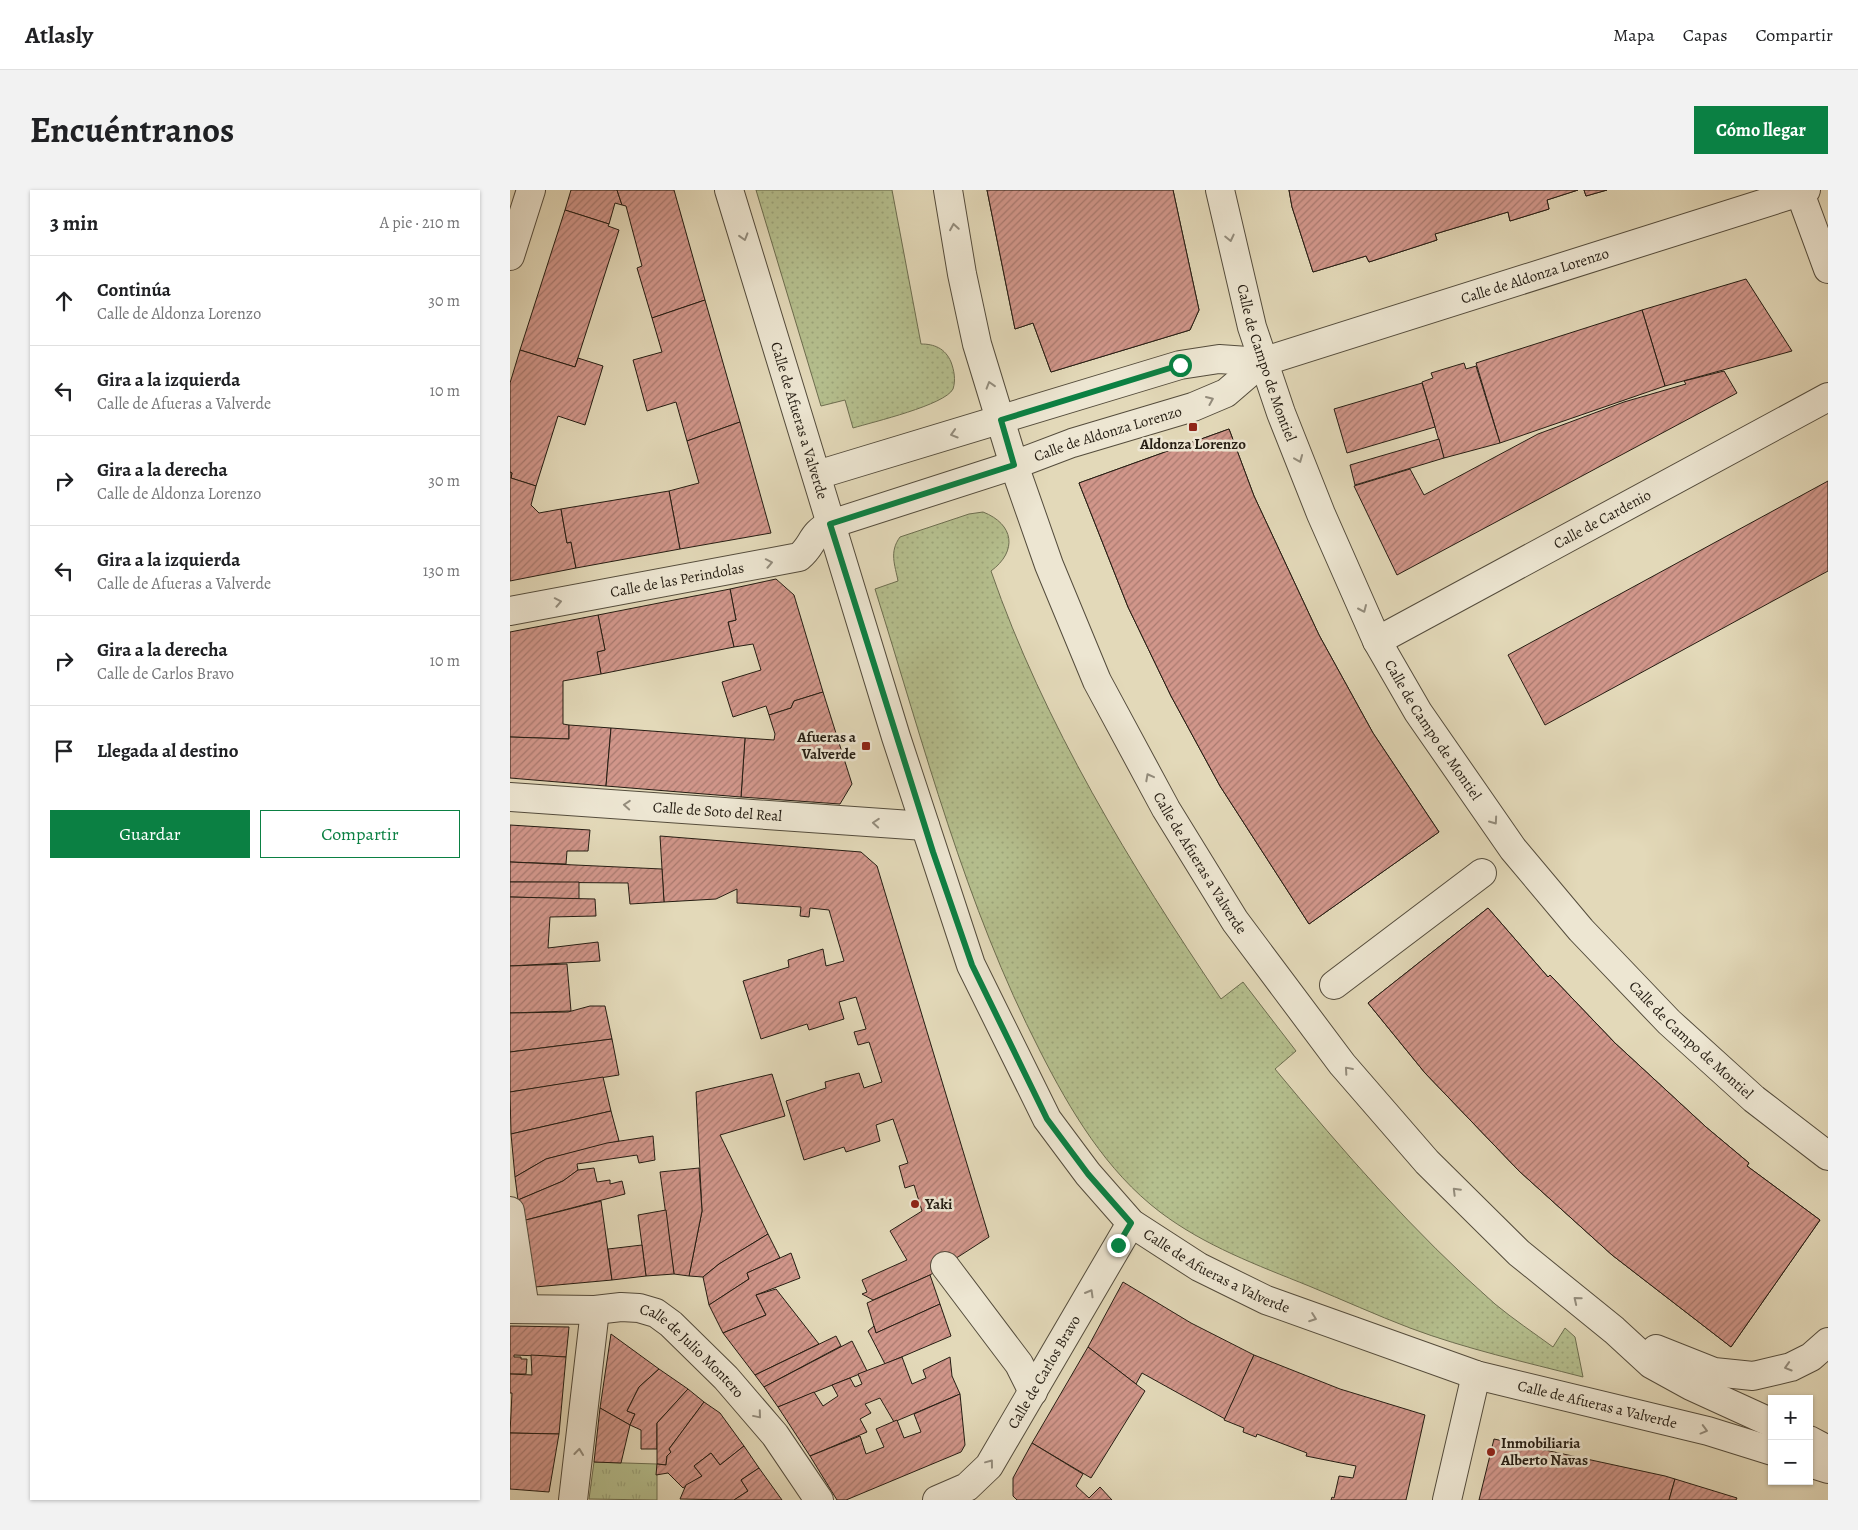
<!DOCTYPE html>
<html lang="es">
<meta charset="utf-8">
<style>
body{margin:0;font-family:Alegreya,serif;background:#f2f2f2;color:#202124}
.controls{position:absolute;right:15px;bottom:15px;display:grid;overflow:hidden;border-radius:0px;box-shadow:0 1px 4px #0004}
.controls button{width:45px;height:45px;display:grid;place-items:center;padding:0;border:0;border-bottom:1px solid #e0e0e0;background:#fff;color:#202124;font:25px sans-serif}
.stop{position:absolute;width:15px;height:15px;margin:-11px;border:4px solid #0b8043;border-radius:50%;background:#fff}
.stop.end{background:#0b8043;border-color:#fff;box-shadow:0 1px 5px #0008}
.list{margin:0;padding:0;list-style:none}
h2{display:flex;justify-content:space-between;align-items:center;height:65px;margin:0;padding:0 20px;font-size:21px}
h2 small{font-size:16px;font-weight:400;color:#757577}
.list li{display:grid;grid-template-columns:32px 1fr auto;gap:15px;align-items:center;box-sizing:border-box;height:90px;padding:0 20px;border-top:1px solid #e0e0e0}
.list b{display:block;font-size:19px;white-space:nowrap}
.list p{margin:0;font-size:16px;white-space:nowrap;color:#757577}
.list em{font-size:16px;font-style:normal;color:#757577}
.actions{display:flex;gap:10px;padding:15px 20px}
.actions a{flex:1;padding:11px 0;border:1px solid #0b8043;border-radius:0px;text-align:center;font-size:18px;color:#0b8043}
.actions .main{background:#0b8043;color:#fff}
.icon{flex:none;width:28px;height:28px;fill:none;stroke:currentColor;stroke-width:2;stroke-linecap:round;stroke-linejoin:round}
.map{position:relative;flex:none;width:1318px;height:1310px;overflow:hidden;border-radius:0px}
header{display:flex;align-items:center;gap:30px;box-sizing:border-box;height:70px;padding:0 25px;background:#fff;border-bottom:1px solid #e0e0e0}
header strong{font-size:24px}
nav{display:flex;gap:28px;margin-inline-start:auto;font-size:18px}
.intro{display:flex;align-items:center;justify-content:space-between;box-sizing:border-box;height:120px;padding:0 30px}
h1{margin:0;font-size:35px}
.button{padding:12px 22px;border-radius:0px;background:#0b8043;color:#fff;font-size:18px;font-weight:700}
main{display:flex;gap:30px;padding:0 30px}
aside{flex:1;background:#fff;border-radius:0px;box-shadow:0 1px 4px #0004}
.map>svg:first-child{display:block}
.grass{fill:url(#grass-tufts);stroke:#6d6e50}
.park{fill:url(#park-dots);stroke:#6d6e50}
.building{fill:url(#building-hatch);stroke:#251d13;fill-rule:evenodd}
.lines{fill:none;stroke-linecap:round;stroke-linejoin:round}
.minor-casing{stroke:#544c3c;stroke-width:30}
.minor{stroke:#ede6d2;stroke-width:28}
.oneway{stroke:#938c7c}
.route{stroke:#0b8043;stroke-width:6}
.poi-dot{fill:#8f2418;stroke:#ede6d2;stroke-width:2}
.labels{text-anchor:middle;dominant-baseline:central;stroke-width:5;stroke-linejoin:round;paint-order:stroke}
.street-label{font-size:15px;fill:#251d13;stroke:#ede6d2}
.poi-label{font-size:15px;font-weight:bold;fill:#251d13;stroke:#ede6d2;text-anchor:start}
</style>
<header>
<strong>Atlasly</strong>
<nav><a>Mapa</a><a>Capas</a><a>Compartir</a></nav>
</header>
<div class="intro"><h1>Encuéntranos</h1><a class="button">Cómo llegar</a></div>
<main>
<aside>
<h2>3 min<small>A pie · 210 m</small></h2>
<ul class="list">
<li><svg class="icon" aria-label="ahead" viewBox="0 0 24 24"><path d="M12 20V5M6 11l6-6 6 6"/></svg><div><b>Continúa</b><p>Calle de Aldonza Lorenzo</p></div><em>30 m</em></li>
<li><svg class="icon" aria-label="left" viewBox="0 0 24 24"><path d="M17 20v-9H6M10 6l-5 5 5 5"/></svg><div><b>Gira a la izquierda</b><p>Calle de Afueras a Valverde</p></div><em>10 m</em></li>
<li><svg class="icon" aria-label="right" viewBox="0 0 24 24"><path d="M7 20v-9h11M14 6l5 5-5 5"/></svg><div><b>Gira a la derecha</b><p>Calle de Aldonza Lorenzo</p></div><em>30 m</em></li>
<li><svg class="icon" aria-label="left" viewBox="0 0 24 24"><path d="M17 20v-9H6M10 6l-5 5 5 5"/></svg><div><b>Gira a la izquierda</b><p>Calle de Afueras a Valverde</p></div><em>130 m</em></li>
<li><svg class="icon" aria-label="right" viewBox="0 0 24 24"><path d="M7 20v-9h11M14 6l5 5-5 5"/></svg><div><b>Gira a la derecha</b><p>Calle de Carlos Bravo</p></div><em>10 m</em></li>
<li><svg class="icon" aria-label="arrive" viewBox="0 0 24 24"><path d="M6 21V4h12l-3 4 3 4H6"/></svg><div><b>Llegada al destino</b></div></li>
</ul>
<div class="actions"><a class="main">Guardar</a><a>Compartir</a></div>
</aside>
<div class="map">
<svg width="1318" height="1310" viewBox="0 0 1318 1310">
<defs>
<pattern id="grass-tufts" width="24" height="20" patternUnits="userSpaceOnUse" patternTransform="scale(1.25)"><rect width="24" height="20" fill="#b5bf8e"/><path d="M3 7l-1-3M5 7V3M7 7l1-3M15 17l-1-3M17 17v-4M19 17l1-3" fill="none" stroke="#9ca47a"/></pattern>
<pattern id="park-dots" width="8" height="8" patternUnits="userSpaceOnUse" patternTransform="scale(1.25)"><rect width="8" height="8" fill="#b5bf8e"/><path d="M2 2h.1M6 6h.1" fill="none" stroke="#9ca47a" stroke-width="1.8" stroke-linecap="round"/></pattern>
<pattern id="building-hatch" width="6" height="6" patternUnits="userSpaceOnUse" patternTransform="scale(1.25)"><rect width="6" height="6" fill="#d1968a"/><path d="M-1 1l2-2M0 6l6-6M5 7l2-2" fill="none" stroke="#a97a70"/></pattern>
</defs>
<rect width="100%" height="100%" fill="#e3d9b9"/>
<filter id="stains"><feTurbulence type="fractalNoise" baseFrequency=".004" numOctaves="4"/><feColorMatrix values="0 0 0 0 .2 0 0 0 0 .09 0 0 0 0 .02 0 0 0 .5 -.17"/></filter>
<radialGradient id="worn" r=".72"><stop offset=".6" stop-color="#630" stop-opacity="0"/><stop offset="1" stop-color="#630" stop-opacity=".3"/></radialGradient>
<path class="grass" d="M84,1272L147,1274V1310L79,1309Z"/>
<g class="park">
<path d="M246,0H382L411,154C424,154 435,158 441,172C444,180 446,190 443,199C435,215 363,232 343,238L335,210L311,216Z"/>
<path d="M473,322C504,334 508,361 481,381C534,534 621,676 711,809L733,792L786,861L765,879C833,961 904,1043 985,1114C1003,1129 1024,1143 1043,1157L1055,1138L1065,1147L1073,1187C1015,1172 956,1159 900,1138C866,1125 833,1110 799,1096C747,1075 695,1056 650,1022C596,981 560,920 530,861C455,715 414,555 365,399L388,391C385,375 379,362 390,347L459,324Z"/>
</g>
<g class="building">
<path d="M61,0H107L112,15L105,13L99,34L55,20Z"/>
<path d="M107,0H164L195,110L142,128L127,78L132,76L116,16L112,15Z"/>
<path d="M477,0H663L689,120L680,140L541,182L523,133L505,139ZM596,38L603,82H573L568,86L559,87L553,44L563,42L568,48L582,45L586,40Z"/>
<path d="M477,0H663L689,120L680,140L541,182L523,133L505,139Z"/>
<path d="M779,0H1068L1037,10L1039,19L1000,31L998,22L925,44L927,50L859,72L856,66L803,82L782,17Z"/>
<path d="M779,0H1068L1037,10L1039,19L1000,31L998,22L925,44L927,50L859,72L856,66L803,82L782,17Z"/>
<path d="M1074,0H1097L1076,6Z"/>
<path d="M1074,0H1097L1076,6Z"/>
<path d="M55,20L99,34L98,36L109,40L65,177L10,160Z"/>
<path d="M1236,89L1282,161L1155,196L1132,120Z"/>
<path d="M195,110L230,232L177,251L166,212L137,221L123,170L152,162L142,128Z"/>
<path d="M1132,120L1155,196L990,253L966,173Z"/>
<path d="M10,160L65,177L68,168L93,176L75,235L48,226L26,296L1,288L2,283L0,282V193Z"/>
<path d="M954,173L956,179L966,176L990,253L934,268L912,192L923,188L921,183Z"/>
<path d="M1214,181L1227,203L887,385L844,296L900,279L914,305L1028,244L1114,212L1176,194L1174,191Z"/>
<path d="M912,193L925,237L837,263L824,219Z"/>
<path d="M230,232L261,343L170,359L159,301L189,293L177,251Z"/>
<path d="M719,239L744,306L809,445L863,543L929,642L799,734L710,596L661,506L618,417L569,293ZM677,336L702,394L673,406L648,347ZM715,425L739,469L711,484L688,438ZM755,502L779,545L753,561L727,515ZM796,575L827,624L801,639L769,590Z"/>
<path d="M719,239L744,306L809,445L863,543L929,642L799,734L710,596L661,506L618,417L569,293Z"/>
<path d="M929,249L934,268L845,295L840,275Z"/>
<path d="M0,282L2,283L1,288L26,296L21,315L29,323L51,319L57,353L61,352L66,378L0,391Z"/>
<path d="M1318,291V381L1035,535L998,465Z"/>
<path d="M159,301L170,359L66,378L61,352L57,353L51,319Z"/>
<path d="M266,389L284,405L313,502L284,511L281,518L259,525L256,516L223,527L212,492L251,480L243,454L224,457L218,432L226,430L220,399Z"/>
<path d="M220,399L226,430L218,432L224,457L91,484L87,462L95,460L88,425Z"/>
<path d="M88,425L95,460L87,462L91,484L53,491V534L59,535V549L0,547V442Z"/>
<path d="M313,502L342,594L330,614L231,607L235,548L264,550L265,544L259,525L281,518L284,511Z"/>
<path d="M59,535L101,538L96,596L0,588V547L59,549Z"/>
<path d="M101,538L235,548L231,607L96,596Z"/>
<path d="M0,635L80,640L78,661H57L56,674L0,672Z"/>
<path d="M150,646L351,662L367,676L479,1047L420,1085L363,1110L352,1104L357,1102L352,1090L397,1070L380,1041L412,1021L404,995L395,998L389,976L398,973L383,929L366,935L370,951L336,962L334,957L294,970L276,911L316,898L315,892L349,883L354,898L372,892L359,852L348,855L344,842L356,839L346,807L329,812L334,829L299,840L297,834L251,849L233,791L279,777L278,770L313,759L316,776L334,771L319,720L300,718L299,727L290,726L291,717L227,713V699L206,709L154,712Z"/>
<path d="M0,672L152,679L154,712L120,714L118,693L0,692Z"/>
<path d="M0,692H69V709L0,707Z"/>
<path d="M0,707L85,709L86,726L40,727L38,758L88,752L90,771L0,776Z"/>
<path d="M978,718L1038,787L1040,785L1105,853L1196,937L1239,973L1237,976L1310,1030L1221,1157L1102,1065L1009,981L915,883L858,813ZM976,821L1008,852L981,881L948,851L953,844H961L970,834L969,827ZM1039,886L1072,916L1044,946L1012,915L1018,909H1024L1034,899V892ZM1105,948L1139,979L1132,986H1127L1116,995L1117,1002L1111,1009L1078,978L1085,971H1091L1100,961V955ZM1174,1010L1207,1041L1201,1048H1194L1185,1058V1062L1179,1070L1147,1038Z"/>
<path d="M978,718L1038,787L1040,785L1105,853L1196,937L1239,973L1237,976L1310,1030L1221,1157L1102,1065L1009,981L915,883L858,813Z"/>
<path d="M57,774L61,821L0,823V776Z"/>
<path d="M80,816H95L102,849L0,862V823L58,822Z"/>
<path d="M102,849L109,885L0,902V862Z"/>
<path d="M262,884L275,926L210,945L258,1044L209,1074L193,1087L179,1086L192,1021L186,902Z"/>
<path d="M93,887L101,921L1,944L0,902Z"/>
<path d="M101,921L109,951L36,969L5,987L1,944Z"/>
<path d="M143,946L145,970L129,973L127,965L67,974L68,980L53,991L8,1010L5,987L36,969L97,953Z"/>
<path d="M84,978L87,992L100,990V994L112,991L115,1004L12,1031L8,1010L53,991L68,980Z"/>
<path d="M189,978L192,1021L179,1086L164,1084L150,982Z"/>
<path d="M91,1011L102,1090L25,1097L12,1031Z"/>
<path d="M156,1020L164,1084L136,1086L128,1025Z"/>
<path d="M258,1044L270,1068L237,1083L239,1089L199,1115L193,1087L209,1074Z"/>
<path d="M132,1055L136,1086L102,1090L98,1059Z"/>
<path d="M281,1063L290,1088L246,1105L256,1125L213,1143L199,1115L239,1089L237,1083Z"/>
<path d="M420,1085L430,1114L366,1143L357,1113Z"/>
<path d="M613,1092L681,1133L744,1165L715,1229L632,1183L626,1194L578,1157Z"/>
<path d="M266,1099L309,1154L245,1185L213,1143L256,1125L246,1105Z"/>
<path d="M430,1114L441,1146L375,1174L358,1141L364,1136L366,1143Z"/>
<path d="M0,1136L59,1137L56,1167L4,1165V1167H11V1169H17L16,1184H0Z"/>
<path d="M101,1144L149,1179L129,1197L117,1221L125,1224L120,1235L90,1218Z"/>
<path d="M326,1146L331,1156L254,1197L245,1185Z"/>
<path d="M342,1151L357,1181L268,1217L254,1197Z"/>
<path d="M578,1157L635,1201L581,1288L522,1253Z"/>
<path d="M21,1165L56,1167L49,1244L0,1243L2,1203H0V1184L22,1185Z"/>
<path d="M744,1165L830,1199L915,1225L896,1310H821L822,1307L824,1308L829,1286L843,1288L846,1276L796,1266L797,1263L747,1244L746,1247L733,1242L734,1238L714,1230Z"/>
<path d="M392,1167L402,1194L416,1188L413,1180L440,1167L442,1186L450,1204L384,1232L370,1208L355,1214L361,1223L350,1229L357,1242L300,1266L268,1217L304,1202L313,1216L328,1206L322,1195L340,1188L345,1197L352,1194L348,1184Z"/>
<path d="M149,1179L178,1199L147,1233V1259H131V1240L120,1235L125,1224L117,1221L129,1197Z"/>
<path d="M178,1199L194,1212L159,1259L161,1262L157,1266L156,1275L147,1274V1233Z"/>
<path d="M450,1204L455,1255L451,1262L336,1310H327L300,1266L350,1246L356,1264L374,1257L366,1239L387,1230L394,1248L411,1242L404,1224Z"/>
<path d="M194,1212L210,1223L234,1256L210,1275L201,1263L184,1276L192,1286L173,1298L158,1283L146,1285L147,1274L156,1275L157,1266L161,1262L159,1259Z"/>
<path d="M90,1218L120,1235L111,1273L84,1272Z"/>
<path d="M0,1243L49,1244L39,1302L0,1299Z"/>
<path d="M984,1249L1155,1286L1165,1289L1159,1310H969Z"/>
<path d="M522,1253L573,1284L566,1296L579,1308L590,1297L602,1310H507L503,1306V1288Z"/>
<path d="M234,1256L249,1278L231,1290L238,1301L224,1310L170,1309L176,1295L192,1286L184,1276L201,1263L210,1275Z"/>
<path d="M249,1278L272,1310H224L238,1301L231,1290Z"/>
<path d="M1165,1289L1227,1308L1226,1310H1159Z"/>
</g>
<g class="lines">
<defs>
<g id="minor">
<path id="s1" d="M219,0L386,547L461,775L537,929L578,984L621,1033L689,1077L756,1110L966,1185L1198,1241L1262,1261"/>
<path id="s2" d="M438,0L452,84L467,154L504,275L539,375L587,491L656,619L725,731L832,874L917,972L1009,1063L1104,1140L1141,1174L1181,1196L1262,1233"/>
<path id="s3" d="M710,0L742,137L771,223L811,324L867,451L908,522L1003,659L1071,740L1159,832L1244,909L1318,966"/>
<path d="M1289,0L1318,79"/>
<path d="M0,66L21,0"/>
<path id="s4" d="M307,285L670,175L709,169L752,172L1296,0"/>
<path id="s5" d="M0,421L289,367C304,355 300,344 321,334L504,275L562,253L683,217L716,203L752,172"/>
<path id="s6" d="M867,451L1318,207"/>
<path id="s7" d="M0,607L415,636"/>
<path d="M824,795L972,683"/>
<path d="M0,1021L15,1119"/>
<path d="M435,1076L509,1174L523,1202"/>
<path id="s8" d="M0,1119L85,1120L111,1117L129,1118L146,1123L161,1134L216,1188L265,1245L309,1310"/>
<path d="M1146,1159L1204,1182L1243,1186L1281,1177L1301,1167L1318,1152"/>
<path d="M1299,1250L1318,1260"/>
<path d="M1299,1273L1318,1279"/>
<path d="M63,1310L85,1120"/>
<path id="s9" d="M427,1310L457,1297L479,1276L621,1033"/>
<path d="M937,1310L966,1185"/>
</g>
</defs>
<use href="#minor" class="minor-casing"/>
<use href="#minor" class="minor"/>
</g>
<defs><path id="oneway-chevron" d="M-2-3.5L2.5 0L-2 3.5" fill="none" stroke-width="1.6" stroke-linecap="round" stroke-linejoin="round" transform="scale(1.25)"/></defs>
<g class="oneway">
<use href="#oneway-chevron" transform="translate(444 37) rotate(-99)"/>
<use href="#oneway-chevron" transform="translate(234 47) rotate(73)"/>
<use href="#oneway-chevron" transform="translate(720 48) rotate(77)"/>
<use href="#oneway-chevron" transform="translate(480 195) rotate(-107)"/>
<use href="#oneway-chevron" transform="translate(700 210) rotate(-23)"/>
<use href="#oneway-chevron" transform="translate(444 244) rotate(163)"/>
<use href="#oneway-chevron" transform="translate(789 269) rotate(68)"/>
<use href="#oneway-chevron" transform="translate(259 373) rotate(-11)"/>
<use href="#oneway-chevron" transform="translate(48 412) rotate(-11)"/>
<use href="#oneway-chevron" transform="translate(853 419) rotate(66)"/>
<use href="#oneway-chevron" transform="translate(639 587) rotate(-118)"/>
<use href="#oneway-chevron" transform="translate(117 615) rotate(-176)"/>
<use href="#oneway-chevron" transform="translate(984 631) rotate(55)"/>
<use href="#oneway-chevron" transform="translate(366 633) rotate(-176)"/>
<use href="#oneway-chevron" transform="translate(838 880) rotate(-131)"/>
<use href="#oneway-chevron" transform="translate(946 1001) rotate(-135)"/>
<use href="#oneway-chevron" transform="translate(580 1103) rotate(-60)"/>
<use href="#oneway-chevron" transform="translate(1067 1110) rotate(-141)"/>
<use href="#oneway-chevron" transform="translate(803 1128) rotate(20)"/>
<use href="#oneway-chevron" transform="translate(1278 1177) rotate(163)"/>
<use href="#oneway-chevron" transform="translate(248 1225) rotate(50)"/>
<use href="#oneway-chevron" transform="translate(1194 1240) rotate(15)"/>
<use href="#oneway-chevron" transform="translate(69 1262) rotate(-84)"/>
<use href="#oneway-chevron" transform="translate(480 1273) rotate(-53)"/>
</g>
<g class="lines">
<path class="route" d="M608,1055L621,1033L578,984L537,929L462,775L423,662L320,334L504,275L491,230L670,175"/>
</g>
<g class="poi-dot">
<rect x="678" y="232" width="10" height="10" rx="2.5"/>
<rect x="351" y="551" width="10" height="10" rx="2.5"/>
<circle cx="405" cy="1014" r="5"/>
<circle cx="981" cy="1262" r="5"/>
</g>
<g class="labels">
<g class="street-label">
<text stroke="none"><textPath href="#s4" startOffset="748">Calle de Aldonza Lorenzo</textPath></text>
<text stroke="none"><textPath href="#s3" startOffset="179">Calle de Campo de Montiel</textPath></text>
<text stroke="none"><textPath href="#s1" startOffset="241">Calle de Afueras a Valverde</textPath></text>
<text stroke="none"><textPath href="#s5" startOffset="632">Calle de Aldonza Lorenzo</textPath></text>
<text stroke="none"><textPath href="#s6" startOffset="256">Calle de Cardenio</textPath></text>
<text stroke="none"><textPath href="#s5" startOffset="170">Calle de las Perindolas</textPath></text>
<text stroke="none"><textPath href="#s3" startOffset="584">Calle de Campo de Montiel</textPath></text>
<text stroke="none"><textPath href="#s7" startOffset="208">Calle de Soto del Real</textPath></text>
<text stroke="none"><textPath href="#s2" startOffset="724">Calle de Afueras a Valverde</textPath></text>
<text stroke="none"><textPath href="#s3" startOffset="989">Calle de Campo de Montiel</textPath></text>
<text stroke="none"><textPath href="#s1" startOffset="1216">Calle de Afueras a Valverde</textPath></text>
<text stroke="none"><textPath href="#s8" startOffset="198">Calle de Julio Montero</textPath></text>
<text stroke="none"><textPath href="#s9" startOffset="172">Calle de Carlos Bravo</textPath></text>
<text stroke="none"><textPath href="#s1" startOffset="1621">Calle de Afueras a Valverde</textPath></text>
</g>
<g class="poi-label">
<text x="683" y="254" text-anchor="middle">Aldonza Lorenzo</text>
<text x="346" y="547" text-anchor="end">Afueras a<tspan x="346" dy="17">Valverde</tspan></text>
<text x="415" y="1014">Yaki</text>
<text x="991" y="1253">Inmobiliaria<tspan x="991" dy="17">Alberto Navas</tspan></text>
</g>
</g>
<rect width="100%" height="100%" filter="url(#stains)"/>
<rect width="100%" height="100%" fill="url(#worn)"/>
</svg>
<div class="controls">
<button>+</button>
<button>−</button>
</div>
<div class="stop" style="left:670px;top:175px"></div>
<div class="stop end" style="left:608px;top:1055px"></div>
</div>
</main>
